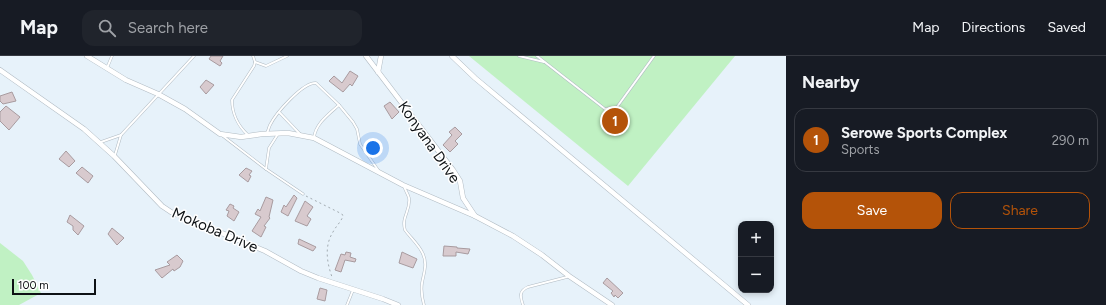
<!DOCTYPE html>
<meta charset="utf-8">
<style>
body{margin:0;font-family:Figtree,sans-serif;background:#20242c;color:#f1f3f6}
.controls{position:absolute;right:12px;bottom:12px;display:grid;overflow:hidden;border-radius:8px;box-shadow:0 2px 6px #0003}
.controls button{width:36px;height:36px;display:grid;place-items:center;padding:0;border:0;border-bottom:1px solid #363941;background:#171b24;color:#f1f3f6;font:20px sans-serif}
.scale{position:absolute;left:12px;bottom:10px;width:84px;box-sizing:border-box;padding-left:4px;border:2px solid #0e1215;border-top:0;font-size:11px;line-height:14px;white-space:nowrap;color:#0e1215;-webkit-text-stroke:3px #fff;paint-order:stroke}
.you{position:absolute;left:373px;top:92px;width:14px;height:14px;margin:-10px;border:3px solid #fff;border-radius:50%;background:#1a73e8;box-shadow:0 0 0 6px #1a73e833}
.badge{display:grid;place-items:center;width:26px;height:26px;border-radius:50%;background:#b45309;color:#fff;font-size:13px;font-weight:700}
.pin{position:absolute;translate:-50% -50%;border:2px solid #fff;box-shadow:0 1px 4px #0006}
.list{margin:0;padding:0;list-style:none}
h2{display:flex;justify-content:space-between;align-items:center;height:52px;margin:0;padding:0 16px;font-size:17px}
h2 small{font-size:13px;font-weight:400;color:#9ea1a6}
.list li{display:grid;grid-template-columns:26px 1fr auto;gap:12px;align-items:center;box-sizing:border-box;height:64px;margin:0 8px 8px;padding:0 8px;border:1px solid #363941;border-radius:12px}
.list b{display:block;font-size:15px;white-space:nowrap}
.list p{margin:0;font-size:13px;white-space:nowrap;color:#9ea1a6}
.list em{font-size:13px;font-style:normal;color:#9ea1a6}
.actions{display:flex;gap:8px;padding:12px 16px}
.actions a{flex:1;padding:9px 0;border:1px solid #b45309;border-radius:12px;text-align:center;font-size:14px;color:#b45309}
.actions .main{background:#b45309;color:#fff}
.icon{flex:none;width:22px;height:22px;fill:none;stroke:currentColor;stroke-width:2;stroke-linecap:round;stroke-linejoin:round}
.map{position:relative;flex:none;width:786px;height:249px;overflow:hidden}
header{display:flex;align-items:center;gap:24px;box-sizing:border-box;height:56px;padding:0 20px;background:#171b24;border-bottom:1px solid #363941}
header strong{font-size:19px}
nav{display:flex;gap:22px;margin-inline-start:auto;font-size:14px}
.search{width:280px;height:36px;background:#20242c;display:flex;align-items:center;gap:10px;box-sizing:border-box;padding:0 14px;border-radius:12px;color:#9ea1a6;font-size:15px}
main{display:flex}
aside{flex:1;background:#171b24}
.map>svg:first-child{display:block}
.green{fill:#c0f1c3}
.building{fill:#d8cace;stroke:#a89b9f}
.lines{fill:none;stroke-linecap:round;stroke-linejoin:round}
.lane-casing{stroke:#b1bbc3;stroke-width:3}
.street-casing{stroke:#b1bbc3;stroke-width:5.5}
.path{stroke:#a2abb1;stroke-width:1;stroke-dasharray:2 3;stroke-linecap:butt}
.lane{stroke:#fff;stroke-width:2}
.street{stroke:#fff;stroke-width:4.5}
.labels{text-anchor:middle;dominant-baseline:central;stroke-width:3;stroke-linejoin:round;paint-order:stroke}
.street-label{font-size:15px;fill:#0e1215;stroke:#fff}
</style>
<header>
<strong>Map</strong>
<div class="search"><svg class="icon" aria-label="search" viewBox="0 0 24 24"><circle cx="10" cy="10" r="6"/><path d="M15 15l6 6"/></svg>Search here</div>
<nav><a>Map</a><a>Directions</a><a>Saved</a></nav>
</header>
<main>
<div class="map">
<svg width="786" height="249" viewBox="0 0 786 249">
<rect width="100%" height="100%" fill="#e7f2fa"/>
<g class="green">
<path d="M469,0H735L628,130Z"/>
<path d="M0,187L23,205L32,219L41,237L19,249H0Z"/>
</g>
<g class="building">
<path d="M211,0H223L220,5L222,7L220,10L209,3Z"/>
<path d="M350,15L358,20L352,30L350,28L343,36L329,25L334,20L342,27Z"/>
<path d="M206,24L214,29L206,38L200,31Z"/>
<path d="M12,36L16,45L3,48L0,45V40Z"/>
<path d="M390,46L399,56L392,63L384,50Z"/>
<path d="M6,50L20,61L9,74L0,65V56Z"/>
<path d="M455,71L462,78L455,85L458,88L450,96L443,89L452,79L449,76Z"/>
<path d="M66,95L75,105L69,111L59,103Z"/>
<path d="M82,111L93,120L88,127L76,117Z"/>
<path d="M246,112L252,115L249,119L251,120L248,126L239,119Z"/>
<path d="M294,139L297,142L288,160L281,156L284,149L286,151Z"/>
<path d="M266,141L273,144L269,161L270,162L264,170L266,171L261,181L252,175L261,161L255,158L258,153L260,155Z"/>
<path d="M305,145L313,151L307,160L311,163L307,170L295,165Z"/>
<path d="M230,148L234,150L233,152L239,156L234,165L227,160L229,155L226,154Z"/>
<path d="M70,159L84,170L78,179L73,174V170L67,166Z"/>
<path d="M112,172L124,182L117,189L108,178Z"/>
<path d="M299,183L316,191L313,195L298,188Z"/>
<path d="M444,190L457,191V192L470,193L468,198L456,196V200H443Z"/>
<path d="M346,196L351,197L350,201L356,203L355,206L345,204L341,216L335,214L341,198L345,199Z"/>
<path d="M402,196L417,203L413,212L399,207Z"/>
<path d="M177,199L183,205L180,211L174,215L173,213L162,222L155,214L170,209L167,206Z"/>
<path d="M607,222L623,237L618,242L615,239L614,241L611,237L613,235L603,227Z"/>
<path d="M320,232L327,234L325,245L317,243Z"/>
</g>
<g class="lines">
<defs>
<g id="lane">
<path d="M519,0L544,6"/>
<path d="M537,0L605,53L617,51L654,0"/>
<path d="M255,6L266,10L287,0"/>
<path d="M107,12L112,0"/>
<path d="M279,56L300,78"/>
<path d="M267,77C268,75 269,71 270,69C276,57 303,26 316,27L339,49"/>
<path d="M248,79C238,70 232,57 232,44L254,10L255,6L253,0"/>
<path d="M223,80L266,113L303,138"/>
<path d="M314,82C315,68 329,58 339,49L353,66L357,73L360,88L378,114"/>
<path d="M101,86L121,79L194,0"/>
<path d="M115,99L121,79"/>
<path d="M266,113L269,92L278,78"/>
<path d="M404,130C405,134 408,138 409,142C411,154 401,161 405,174C410,181 418,188 422,196C428,207 424,216 422,227C421,234 422,242 424,249"/>
<path d="M347,249L353,234"/>
<path d="M523,249C520,240 519,235 528,231L567,221"/>
</g>
<g id="street">
<path d="M87,0L126,24L158,38L185,53L220,78L241,81L262,78L288,77L314,82L403,129L475,160"/>
<path d="M366,0L453,114L460,125L463,142L475,160L513,180L542,199L569,220L612,249"/>
<path d="M452,0L475,22L748,249"/>
<path d="M0,14L84,73L114,100L162,150L171,156L265,195L301,215L318,222L383,243L398,249"/>
<path d="M378,16L381,0"/>
</g>
</defs>
<use href="#lane" class="lane-casing"/>
<use href="#street" class="street-casing"/>
<path class="path" d="M306,140L342,158L343,160C341,166 336,170 333,176C324,190 327,207 332,221"/>
<use href="#lane" class="lane"/>
<use href="#street" class="street"/>
</g>
<g class="labels">
<g class="street-label">
<text transform="translate(429 86) rotate(55)">Konyana Drive</text>
<text transform="translate(215 174) rotate(23)">Mokoba Drive</text>
</g>
</g>
</svg>
<div class="controls">
<button>+</button>
<button>−</button>
</div>
<div class="scale">100 m</div>
<div class="you"></div>
<div class="pin badge" style="left:615px;top:65px">1</div>
</div>
<aside>
<h2>Nearby<small></small></h2>
<ul class="list">
<li><span class="badge">1</span><div><b>Serowe Sports Complex</b><p>Sports</p></div><em>290 m</em></li>
</ul>
<div class="actions"><a class="main">Save</a><a>Share</a></div>
</aside>
</main>
